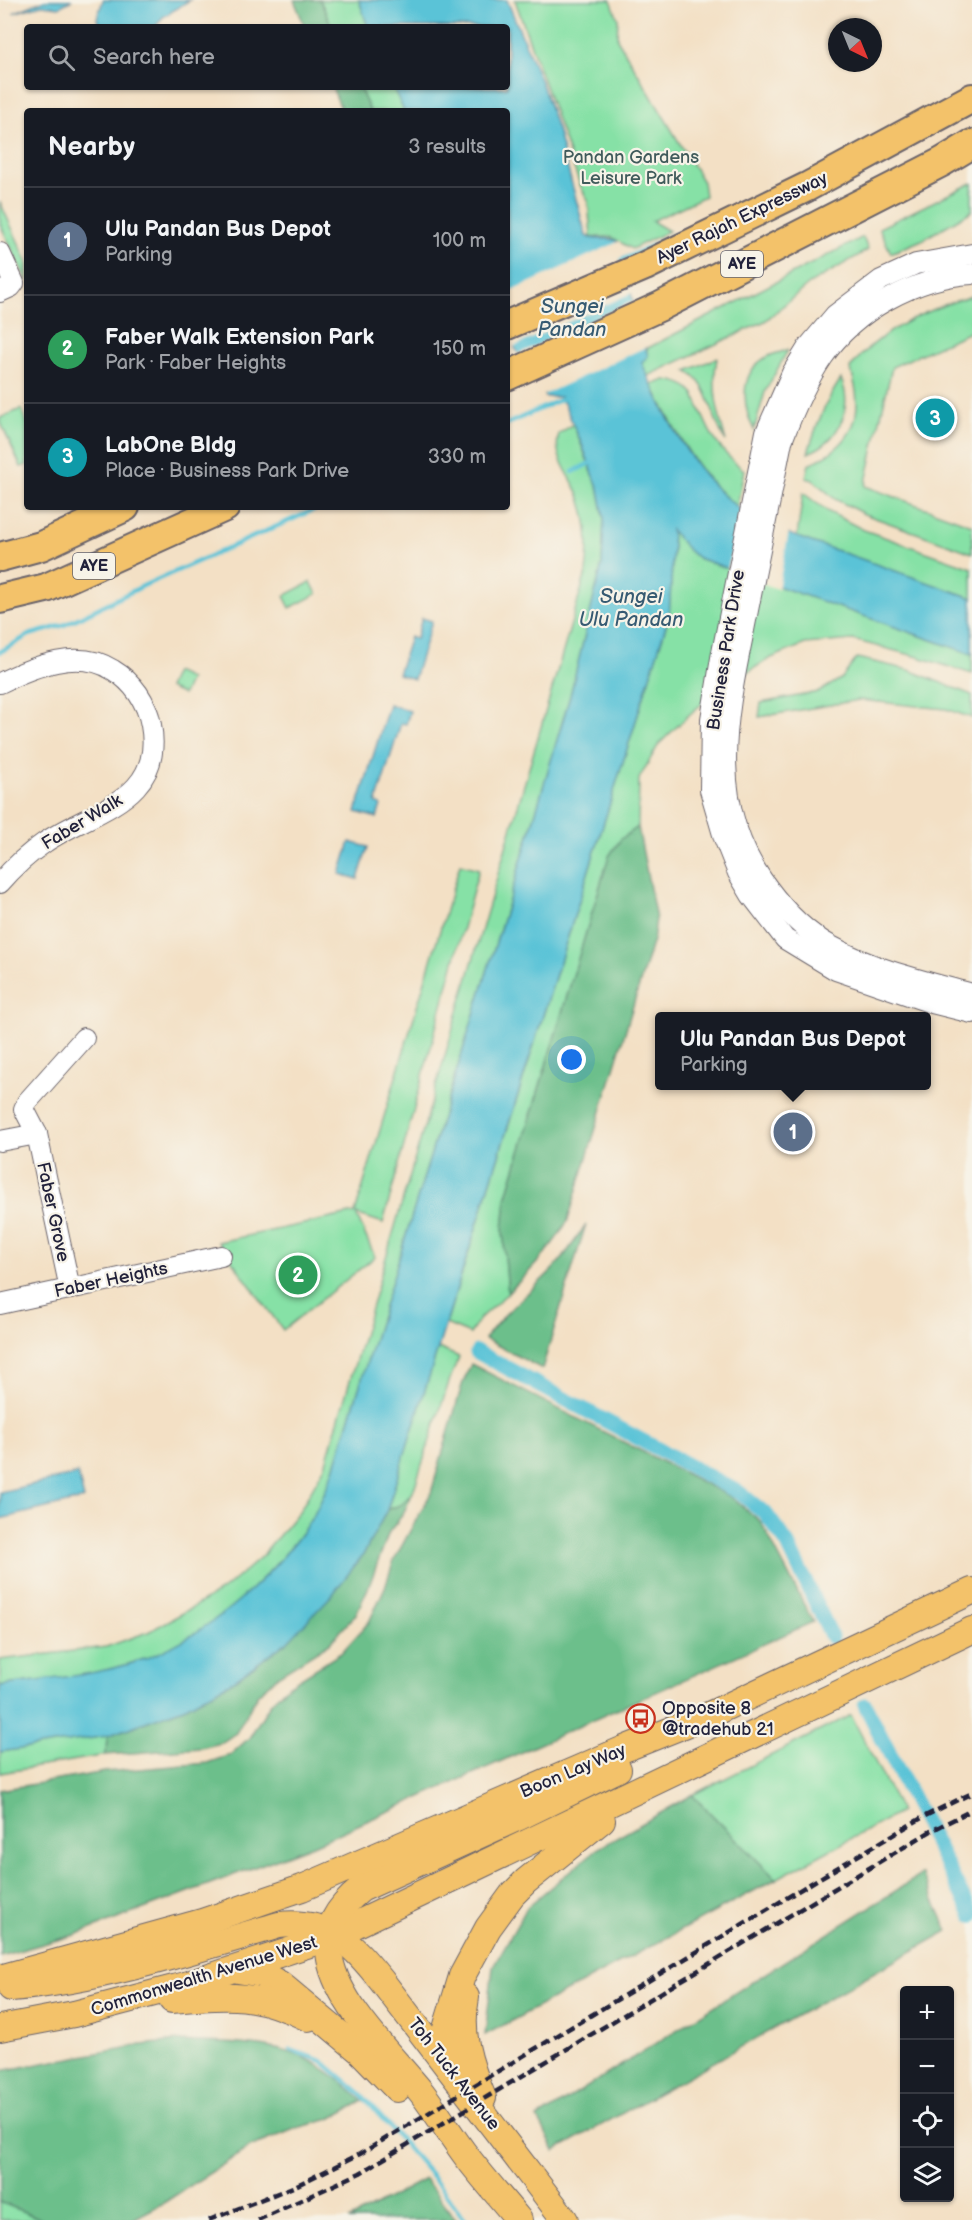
<!DOCTYPE html>
<meta charset="utf-8">
<style>
body{margin:0;font-family:"Balsamiq Sans",sans-serif;background:#242831;color:#f1f3f6}
.controls{position:absolute;right:18px;bottom:18px;display:grid;overflow:hidden;border-radius:6px;box-shadow:0 2px 4px #0004}
.controls button{width:54px;height:54px;display:grid;place-items:center;padding:0;border:0;border-bottom:2px solid #363941;background:#171b24;color:#f1f3f6;font:30px sans-serif}
.compass{position:absolute;left:828px;top:18px;width:54px;height:54px;border-radius:50%;background:#171b24;box-shadow:0 2px 4px #0004;rotate:137deg}
.you{position:absolute;left:572px;top:1060px;width:21px;height:21px;margin:-15px;border:4px solid #fff;border-radius:50%;background:#1a73e8;box-shadow:0 0 0 9px #1a73e833}
.badge{display:grid;place-items:center;width:39px;height:39px;border-radius:50%;background:#c8321e;color:#fff;font-size:20px;font-weight:700}
.pin{position:absolute;translate:-50% -50%;border:3px solid #fff;box-shadow:0 2px 6px #0006}
.popup{position:absolute;left:655px;top:1012px;width:276px;height:78px;box-sizing:border-box;display:grid;place-content:center;border-radius:6px;background:#171b24;filter:drop-shadow(0 2px 4px #0005);font-size:20px;white-space:nowrap;color:#9ea1a6}
.popup b{font-size:22px;color:#f1f3f6}
.popup::after{content:'';position:absolute;left:50%;top:100%;margin-left:-12px;border:12px solid transparent;border-top-color:#171b24}
.list{margin:0;padding:0;list-style:none}
h2{display:flex;justify-content:space-between;align-items:center;height:78px;margin:0;padding:0 24px;font-size:26px}
h2 small{font-size:20px;font-weight:400;color:#9ea1a6}
.list li{display:grid;grid-template-columns:39px 1fr auto;gap:18px;align-items:center;box-sizing:border-box;height:108px;padding:0 24px;border-top:2px solid #363941}
.list b{display:block;font-size:22px;white-space:nowrap}
.list p{margin:0;font-size:20px;white-space:nowrap;color:#9ea1a6}
.list em{font-size:20px;font-style:normal;color:#9ea1a6}
.icon{flex:none;width:33px;height:33px;fill:none;stroke:currentColor;stroke-width:2;stroke-linecap:round;stroke-linejoin:round}
.map{position:relative;flex:none;width:972px;height:2220px;overflow:hidden}
.search{position:absolute;background:#171b24;box-shadow:0 2px 4px #0004;left:24px;top:24px;width:486px;height:66px;display:flex;align-items:center;gap:15px;box-sizing:border-box;padding:0 21px;border-radius:6px;color:#9ea1a6;font-size:22px}
.panel{position:absolute;background:#171b24;box-shadow:0 2px 4px #0004;left:24px;top:108px;width:486px;height:402px;border-radius:6px}
.map>svg:first-child{display:block}
.green{fill:#86e1a6;stroke:#548270;stroke-width:1.5}
.forest{fill:#6cbf8b;stroke:#477063;stroke-width:1.5}
.water{fill:#5ac3d7;stroke:#3e7289;stroke-width:1.5}
.pier{fill:#f3e0c5}
.lines{fill:none;stroke-linecap:round;stroke-linejoin:round}
.stream{stroke:#5ac3d7;stroke-width:4.5}
.canal{stroke:#5ac3d7;stroke-width:15}
.minor-casing{stroke:#6b646b;stroke-width:22}
.major-casing{stroke:#6b646b;stroke-width:28}
.highway-casing{stroke:#6b646b;stroke-width:32}
.minor{stroke:#fff;stroke-width:20}
.major{stroke:#f3c26a;stroke-width:26}
.highway{stroke:#f3c26a;stroke-width:28}
.rail{stroke:#22223b;stroke-width:4.5;stroke-dasharray:9 4.5;stroke-linecap:butt}
.labels{text-anchor:middle;dominant-baseline:central;stroke-width:4.5;stroke-linejoin:round;paint-order:stroke}
.shield{fill:#f7f3e8;stroke:#62616f;stroke-width:1.5}
.shield-label{font-size:16px;font-weight:bold;fill:#22223b}
.park-label{font-size:18px;fill:#405b5b;stroke:#f7f3e8}
.street-label{font-size:18px;fill:#22223b;stroke:#f7f3e8}
.poi-label{font-size:18px;fill:#22223b;stroke:#f7f3e8;text-anchor:start}
.water-label{font-size:20px;font-style:italic;fill:#365a72;stroke:#f7f3e8}
</style>
<div class="map">
<svg width="972" height="2220" viewBox="0 0 972 2220">
<rect width="100%" height="100%" fill="#f7f3e8"/>
<filter id="ink" filterUnits="userSpaceOnUse"><feTurbulence type="fractalNoise" baseFrequency=".0167" numOctaves="2"/><feDisplacementMap in="SourceGraphic" scale="12" xChannelSelector="R" yChannelSelector="G"/><feConvolveMatrix kernelMatrix="1 2 1 2 8 2 1 2 1" color-interpolation-filters="sRGB"/></filter>
<filter id="wash" filterUnits="userSpaceOnUse"><feTurbulence type="fractalNoise" baseFrequency=".008" numOctaves="4" result="noise"/><feDisplacementMap in="SourceGraphic" scale="24" xChannelSelector="R" yChannelSelector="G"/><feGaussianBlur stdDeviation="1.35" result="paint"/><feColorMatrix in="noise" values="0 0 0 0 0 0 0 0 0 0 0 0 0 0 0 0 0 1.4 0 .05"/><feComposite in="paint" operator="in"/></filter>
<g filter="url(#wash)">
<rect width="100%" height="100%" fill="#f3e0c5"/>
<g class="green">
<path d="M320,0H359L368,27H332Z"/>
<path d="M515,0H611L618,19L617,39L703,182L705,196L652,221L669,231L632,249L611,237H591L588,201L580,185Z"/>
<path d="M359,87H393L404,111H370Z"/>
<path d="M972,183V211L922,240L891,253L879,228Z"/>
<path d="M0,202L27,261V281L0,224Z"/>
<path d="M863,237L868,250L809,284L765,321L648,376L641,363L648,356L646,349Z"/>
<path d="M972,296V331L892,367L865,486L972,525V553L864,514L835,499L813,480L806,478L809,464C855,445 866,413 850,368C880,330 926,309 972,296Z"/>
<path d="M788,350L765,392L754,430C744,410 739,381 758,363C766,355 778,353 788,350Z"/>
<path d="M717,358C711,387 718,414 726,441C710,419 712,384 686,371Z"/>
<path d="M841,379C854,409 838,442 808,453C816,425 825,402 841,379Z"/>
<path d="M665,380C677,381 686,384 694,394C707,428 714,447 744,470L737,507C695,472 677,433 652,385Z"/>
<path d="M21,409L27,423V465L21,467L0,421V418Z"/>
<path d="M573,424L599,490L604,518L602,564L570,696L530,832L333,1473C326,1487 321,1504 312,1518C274,1576 212,1632 147,1658C103,1675 47,1679 0,1686V1660L106,1647L148,1632L183,1613L225,1588L263,1555L300,1510L325,1466L586,573C589,546 589,524 580,498C573,477 551,457 559,434Z"/>
<path d="M803,493L829,512L864,530L972,568V598L797,537Z"/>
<path d="M671,528L689,550L698,558L972,654V674L915,656L853,640L805,644L769,659L717,691L690,714L659,744L639,779L638,827L621,839L609,856L506,1199L503,1230L508,1293L481,1317L470,1334L446,1324L669,616L673,547Z"/>
<path d="M311,582L317,594L290,608L284,596Z"/>
<path d="M857,658L909,670L972,695V718L946,709L859,700L759,717L761,703L819,692L842,678Z"/>
<path d="M175,672L190,679L183,695L168,688Z"/>
<path d="M460,864L479,869L383,1223L356,1214L375,1257L283,1330L218,1242L355,1213Z"/>
<path d="M438,1348L459,1357L450,1379L413,1492L402,1505L387,1510Z"/>
<path d="M851,1715L901,1812L776,1879L692,1795Z"/>
<path d="M107,1736L106,1755L0,1773V1752Z"/>
<path d="M0,2202L44,2220H0Z"/>
</g>
<g class="forest">
<path d="M294,0H320L332,27H305Z"/>
<path d="M332,87H359L370,111H342Z"/>
<path d="M638,827L656,919L653,940L568,1220C552,1249 531,1270 508,1293L503,1230L506,1199L609,856L621,839Z"/>
<path d="M586,1224L542,1369L485,1339C503,1312 531,1292 553,1269C566,1255 576,1240 586,1224Z"/>
<path d="M471,1364L731,1497L761,1522L813,1622L313,1845L75,1935L0,1956V1790L105,1772L207,1763L230,1755L249,1738L272,1701L288,1686L341,1653L369,1622L385,1587L394,1560L431,1493L462,1385Z"/>
<path d="M413,1492L403,1514L389,1532L369,1586L356,1614L330,1643L279,1675L258,1694L236,1733L221,1743L201,1748L106,1755L107,1736L186,1707L233,1681L287,1642L363,1555L387,1510L402,1504Z"/>
<path d="M692,1795L776,1879L485,2035L493,1967L528,1906L597,1849Z"/>
<path d="M922,1874L948,1931L555,2151L538,2118Z"/>
<path d="M178,2041C224,2044 279,2040 320,2066C335,2076 350,2088 363,2101L330,2119L297,2128L250,2147L165,2202L132,2220H44L0,2202V2071L141,2045Z"/>
<path d="M425,2179L456,2220H349Z"/>
</g>
<g class="water">
<path d="M45,0H72L59,7L42,5L13,13Z"/>
<path d="M103,0H190L163,17L155,27H99L97,18Z"/>
<path d="M359,0H507L542,84L557,129L586,236C596,242 606,236 617,241L648,356L642,363C662,408 685,459 722,494C756,527 803,539 847,554C889,569 930,583 972,598V654L698,558L689,551L671,530L673,547L669,616L387,1510L363,1555L332,1595L287,1642L233,1681L186,1707L107,1736L0,1752V1686C47,1679 103,1675 147,1658C211,1632 274,1576 312,1518C321,1504 326,1487 333,1473L530,832L570,696L602,564L604,518L599,490L581,442L561,397H545L507,335V111H404L393,87H507V27H368Z"/>
<path d="M422,618L432,621L414,679L398,674L410,637L416,639Z"/>
<path d="M389,704L410,711L406,724L401,723L376,803L381,805L377,818L356,812Z"/>
<path d="M350,842L368,847L358,879L340,874Z"/>
<path d="M78,1474L84,1499L0,1519V1492Z"/>
</g>
<g class="pier">
<path d="M620,241L634,292L511,348L507,341V293Z"/>
<path d="M636,300L648,346L541,396L516,355Z"/>
<path d="M741,506L770,524L789,531L778,589L727,571Z"/>
</g>
<g class="lines">
<g class="stream">
<path d="M622,260L675,235"/>
<path d="M507,424L562,399"/>
<path d="M573,472L590,463"/>
<path d="M0,652L29,635L64,625L145,585L320,507"/>
<path d="M291,2050L322,2061L361,2094L433,2177L465,2220"/>
</g>
<g class="canal">
<path d="M477,1352L740,1493L766,1514L787,1543L832,1637"/>
<path d="M865,1705L972,1915"/>
</g>
</g>
</g>
<g filter="url(#ink)">
<g class="lines">
<defs>
<g id="minor">
<path d="M0,253L14,283L11,287L0,292"/>
<path d="M972,254L916,264L881,280L835,315L808,347L792,373L766,432L721,658L711,719L710,790L724,838L738,873L751,895L785,939L836,970L932,1003L972,1013"/>
<path d="M972,274C915,277 855,311 823,357C805,383 793,412 782,441C771,497 760,553 748,610C729,707 702,801 768,888C785,911 805,932 831,946C875,970 924,981 972,994"/>
<path d="M0,683C34,666 79,648 113,670C133,682 147,702 151,725C165,801 91,810 44,843C28,854 13,868 0,883"/>
<path d="M0,1141L37,1134"/>
<path d="M70,1289L37,1134L24,1109L27,1102L84,1038"/>
<path d="M0,1304L221,1256"/>
</g>
<g id="major">
<path d="M238,1970L262,1974L280,1984L360,2051L397,2089"/>
<path d="M0,1978L202,1922L302,1888L624,1749L709,1715L972,1591"/>
<path d="M11,1988C102,1980 192,1951 279,1925C330,1920 351,1943 381,1980L565,2220"/>
<path d="M466,1997C459,2034 469,2064 483,2098"/>
<path d="M172,2000C231,1995 254,1992 308,2018"/>
<path d="M0,2028L74,2014L185,1985L328,1938L972,1630"/>
<path d="M448,2065L442,2051L445,2032L462,1976L488,1928L512,1895L526,1881L602,1820"/>
<path d="M519,2220C502,2199 483,2178 467,2157C451,2136 438,2114 422,2093C393,2057 338,2005 330,1959C324,1928 337,1908 361,1889L517,1818L618,1769"/>
</g>
<g id="highway">
<path d="M507,325L645,266L807,187L972,98"/>
<path d="M507,376L661,306L942,162L972,144"/>
<path d="M0,557L41,546L125,507"/>
<path d="M0,599L46,588L225,507"/>
</g>
</defs>
<use href="#minor" class="minor-casing"/>
<use href="#major" class="major-casing"/>
<use href="#highway" class="highway-casing"/>
<use href="#minor" class="minor"/>
<use href="#major" class="major"/>
<use href="#highway" class="highway"/>
<g class="rail">
<path d="M209,2220L293,2187L360,2154L808,1885L925,1816L972,1793"/>
<path d="M258,2220L360,2173L834,1889L931,1831L972,1810"/>
</g>
</g>
</g>
<defs>
<symbol id="bus-ring" viewBox="-11 -11 22 22"><circle r="9.5" fill="#f7f3e8" stroke="#c8321e" stroke-width="1.5"/><path d="M-5-6H5V4H4V6H2V4H-2V6H-4V4H-5ZM-3.5-4V0h7V-4ZM-3.5 1.2v1.5H-2V1.2ZM2 1.2v1.5H3.5V1.2Z" fill="#c8321e"/></symbol>
</defs>
<g fill-rule="evenodd">
<use href="#bus-ring" x="624" y="1702" width="33" height="33"/>
</g>
<g class="labels">
<g class="shield">
<rect x="721" y="251" width="42" height="26" rx="4.5"/>
<rect x="73" y="553" width="42" height="26" rx="4.5"/>
</g>
<g class="shield-label">
<text x="742" y="264">AYE</text>
<text x="94" y="566">AYE</text>
</g>
<g class="park-label">
<text x="631" y="157">Pandan Gardens<tspan x="631" dy="21">Leisure Park</tspan></text>
</g>
<g class="street-label">
<text transform="translate(742 218) rotate(-26)">Ayer Rajah Expressway</text>
<text transform="translate(726 650) rotate(-81)">Business Park Drive</text>
<text transform="translate(82 822) rotate(-31)">Faber Walk</text>
<text transform="translate(53 1212) rotate(78)">Faber Grove</text>
<text transform="translate(111 1280) rotate(-12)">Faber Heights</text>
<text transform="translate(573 1771) rotate(-23)">Boon Lay Way</text>
<text transform="translate(204 1976) rotate(-17)">Commonwealth Avenue West</text>
<text transform="translate(454 2074) rotate(52)">Toh Tuck Avenue</text>
</g>
<g class="poi-label">
<text x="662" y="1708">Opposite 8<tspan x="662" dy="21">@tradehub 21</tspan></text>
</g>
<g class="water-label">
<text x="572" y="307">Sungei<tspan x="572" dy="23">Pandan</tspan></text>
<text x="631" y="597">Sungei<tspan x="631" dy="23">Ulu Pandan</tspan></text>
</g>
</g>
</svg>
<div class="controls">
<button>+</button>
<button>−</button>
<button><svg class="icon" aria-label="locate" viewBox="0 0 24 24"><circle cx="12" cy="12" r="6"/><path d="M12 2v4M12 18v4M2 12h4M18 12h4"/></svg></button>
<button><svg class="icon" aria-label="layers" viewBox="0 0 24 24"><path d="M12 4l9 5-9 5-9-5zM3 14l9 5 9-5"/></svg></button>
</div>
<svg class="compass" viewBox="-18 -18 36 36"><path d="M0-13l5 13h-10z" fill="#e53935"/><path d="M0 13l5-13h-10z" fill="#9ea1a6"/></svg>
<div class="you"></div>
<div class="pin badge" style="left:793px;top:1132px;background:#5c6f8a">1</div>
<div class="popup"><b>Ulu Pandan Bus Depot</b>Parking</div>
<div class="pin badge" style="left:298px;top:1275px;background:#2e9e5b">2</div>
<div class="pin badge" style="left:935px;top:418px;background:#0f9aa8">3</div>
<div class="search"><svg class="icon" aria-label="search" viewBox="0 0 24 24"><circle cx="10" cy="10" r="6"/><path d="M15 15l6 6"/></svg>Search here</div>
<section class="panel">
<h2>Nearby<small>3 results</small></h2>
<ul class="list">
<li><span class="badge" style="background:#5c6f8a">1</span><div><b>Ulu Pandan Bus Depot</b><p>Parking</p></div><em>100 m</em></li>
<li><span class="badge" style="background:#2e9e5b">2</span><div><b>Faber Walk Extension Park</b><p>Park · Faber Heights</p></div><em>150 m</em></li>
<li><span class="badge" style="background:#0f9aa8">3</span><div><b>LabOne Bldg</b><p>Place · Business Park Drive</p></div><em>330 m</em></li>
</ul>
</section>
</div>
